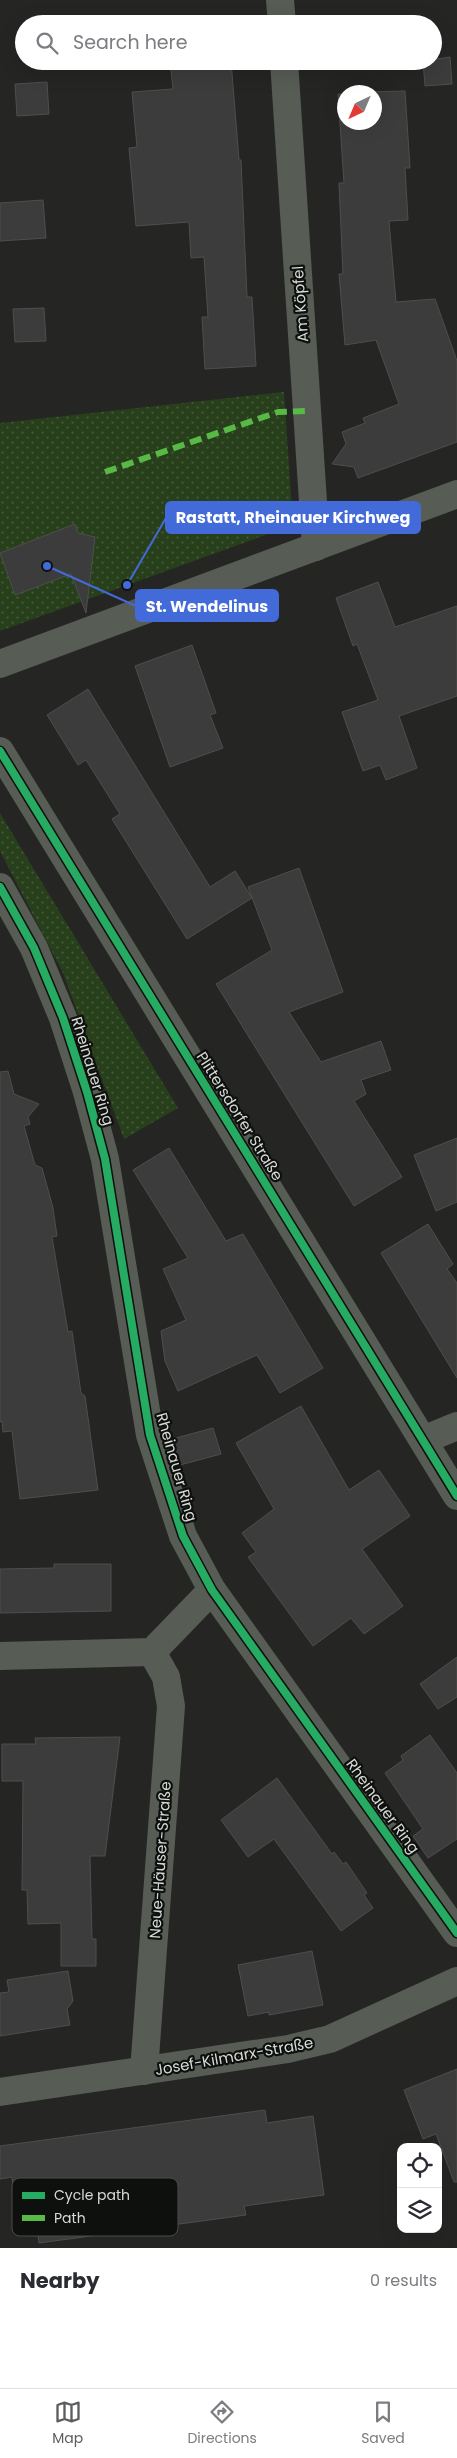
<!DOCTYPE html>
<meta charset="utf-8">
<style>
body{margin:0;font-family:Poppins,sans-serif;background:#f7f7f7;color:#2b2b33}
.controls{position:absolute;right:15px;bottom:15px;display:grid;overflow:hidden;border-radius:10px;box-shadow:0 5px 20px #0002}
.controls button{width:45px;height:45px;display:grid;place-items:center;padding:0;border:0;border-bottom:1px solid #e1e1e2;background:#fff;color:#2b2b33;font:25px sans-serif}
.compass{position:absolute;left:337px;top:85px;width:45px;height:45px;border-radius:50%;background:#fff;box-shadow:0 5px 20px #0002;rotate:224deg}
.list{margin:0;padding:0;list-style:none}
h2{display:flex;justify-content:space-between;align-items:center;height:65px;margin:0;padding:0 20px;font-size:21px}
h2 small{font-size:16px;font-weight:400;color:#7c7c81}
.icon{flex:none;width:28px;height:28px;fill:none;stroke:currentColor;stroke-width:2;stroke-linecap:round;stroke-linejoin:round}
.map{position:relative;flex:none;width:457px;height:2248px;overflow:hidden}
.search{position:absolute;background:#fff;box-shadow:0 5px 20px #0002;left:15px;right:15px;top:15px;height:55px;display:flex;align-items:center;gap:12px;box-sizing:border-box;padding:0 18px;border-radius:28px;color:#7c7c81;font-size:19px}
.sheet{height:140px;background:#fff}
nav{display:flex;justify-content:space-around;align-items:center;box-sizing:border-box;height:70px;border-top:1px solid #e1e1e2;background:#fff;font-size:14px;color:#7c7c81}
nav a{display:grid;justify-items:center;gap:2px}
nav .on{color:#5c5d60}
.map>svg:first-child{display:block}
.grass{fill:url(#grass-dots)}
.building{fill:#3b3c3b;stroke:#4e4f4d}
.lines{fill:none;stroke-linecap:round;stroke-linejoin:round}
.minor{stroke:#575c55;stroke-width:28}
.tertiary{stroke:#575c55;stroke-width:28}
.quiet{stroke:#58b947;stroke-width:6;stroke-dasharray:12 6;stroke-linecap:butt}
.cycleway-casing{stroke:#0e100e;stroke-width:11}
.cycleway{stroke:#26ab63;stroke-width:8}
.labels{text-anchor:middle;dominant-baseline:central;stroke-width:4.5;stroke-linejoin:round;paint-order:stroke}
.street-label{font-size:15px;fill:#d8dad7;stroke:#0e100e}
.key{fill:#0e100e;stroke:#4b4d4a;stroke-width:1}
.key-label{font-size:14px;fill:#d8dad7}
.leader{fill:none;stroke:#426ad8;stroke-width:2}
.callout-dot{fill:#426ad8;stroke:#0e100e;stroke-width:2}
.callout{fill:#426ad8;stroke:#426ad8;stroke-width:2}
.callout-label{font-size:16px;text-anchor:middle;font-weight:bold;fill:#fff}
</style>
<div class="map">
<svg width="457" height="2248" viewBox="0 0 457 2248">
<defs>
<pattern id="grass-dots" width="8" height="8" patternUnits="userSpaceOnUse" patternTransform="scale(1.25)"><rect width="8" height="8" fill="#273f1a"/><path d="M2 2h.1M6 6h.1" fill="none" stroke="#465a3b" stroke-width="1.8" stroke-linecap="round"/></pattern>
</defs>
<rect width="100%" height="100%" fill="#252624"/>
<g class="grass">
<path d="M284,392L293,525L0,631V423Z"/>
<path d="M0,813L178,1108L124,1139L63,973L0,851Z"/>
</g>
<g class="building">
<path d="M450,57L452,84L425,86L423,61Z"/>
<path d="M170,61H231L239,160H241L247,297H252L256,366L205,369L202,317H208L204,257L191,258L189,222L136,226L129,148L137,147L132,92L173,89Z"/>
<path d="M47,82L49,114L17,116L15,84Z"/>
<path d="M405,91L410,168H405L408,220L389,221L396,302L435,299L457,361V442L358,478L354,467L332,464L346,444L342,432L365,423L363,418L399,404L376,340L345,345L339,274H343L339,183H344L338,94H344V122H374V92H368Z"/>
<path d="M43,200L46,238L0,241V203Z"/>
<path d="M44,308L46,341L15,342L13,309Z"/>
<path d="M75,524L78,533L95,537L86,613L71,574L15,595L0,553Z"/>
<path d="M378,582L395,627L457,606V696L399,716L417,768L386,780L380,765L363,771L342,712L378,700L357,644L353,646L336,598Z"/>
<path d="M192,645L216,713L210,715L223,748L170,767L135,666Z"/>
<path d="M88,689L210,887L235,871L252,898L187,939L112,819L120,814L86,760L78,765L47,715Z"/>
<path d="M299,868L343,992L289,1012L321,1062L381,1041L391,1070L361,1080L366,1094L354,1101L402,1177L354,1206L216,984L272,950L248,887Z"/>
<path d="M8,1071L14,1094L39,1104L28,1117L30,1124L24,1126L35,1165L42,1168L53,1208L57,1236L52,1237L68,1332L72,1331L81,1393L85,1396L98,1490L20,1499L12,1431L3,1432L2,1421L0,1422V1072Z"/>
<path d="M457,1138V1202L436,1211L414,1155Z"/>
<path d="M169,1148L226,1241L243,1234L323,1368L280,1393L257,1355L178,1391L165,1361L161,1331L186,1320L163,1269L188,1258L133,1170Z"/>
<path d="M428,1224L453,1264L447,1269L457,1283V1378L381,1253Z"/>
<path d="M301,1406L349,1490L379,1470L410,1516L362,1549L403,1606L364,1634L351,1618L313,1646L248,1557L256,1552L242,1533L274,1509L236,1443Z"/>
<path d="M213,1428L221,1454L180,1465L172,1439Z"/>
<path d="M54,1564H111V1611L0,1613V1569L54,1568Z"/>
<path d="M457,1657V1697L438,1709L420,1684Z"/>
<path d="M430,1735L457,1773V1839L428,1858L413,1836L423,1829L385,1773L403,1760L401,1756Z"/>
<path d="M120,1737L105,1856H90L92,1939H96V1966H61V1923L28,1924L27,1890H22L23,1781H2V1744H36L35,1738Z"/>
<path d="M277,1778L332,1854L334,1852L343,1864L346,1862L367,1893L364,1895L373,1908L341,1931L274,1839L248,1857L221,1820Z"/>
<path d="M312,1951L323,2005L269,2015V2012L248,2016L238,1965Z"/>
<path d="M68,1971L73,2001L67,2009L70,2025L0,2036V1993L9,1992L7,1980Z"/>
<path d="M457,2069V2182H454L436,2134L423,2139L404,2090Z"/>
<path d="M265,2110L267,2123L313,2116L324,2195L244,2206L246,2215L39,2243L31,2186L13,2188L12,2177L0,2179V2146Z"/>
</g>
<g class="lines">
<g class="minor">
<path d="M280,0L282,24"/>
<path d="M284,61L316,547"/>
<path d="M0,664L457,494"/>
<path d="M0,887L34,948L63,1018L87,1092L105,1159L150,1435L183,1536L212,1590L457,1933"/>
<path d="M423,1440L457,1426"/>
<path d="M0,1656L152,1652L212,1590"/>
<path d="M144,2071L171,1706L166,1677L152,1652"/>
<path d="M0,2092L288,2049L330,2039L457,1981"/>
</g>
<path class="tertiary" d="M0,751L457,1496"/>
<path class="quiet" d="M105,472L278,412L307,411"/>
<defs>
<g id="cycleway">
<path d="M0,751L457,1496"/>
<path d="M0,887L34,948L63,1018L87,1092L105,1159L150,1435L183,1536L212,1590L457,1933"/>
</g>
</defs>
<use href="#cycleway" class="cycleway-casing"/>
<use href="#cycleway" class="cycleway"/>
</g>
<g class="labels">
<g class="street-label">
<text transform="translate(300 304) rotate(-94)">Am Köpfel</text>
<text transform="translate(93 1071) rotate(73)">Rheinauer Ring</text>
<text transform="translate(240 1116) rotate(58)">Plittersdorfer Straße</text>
<text transform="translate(177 1467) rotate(74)">Rheinauer Ring</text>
<text transform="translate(383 1806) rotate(54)">Rheinauer Ring</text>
<text transform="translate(160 1860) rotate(-86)">Neue-Häuser-Straße</text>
<text transform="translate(234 2056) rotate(-10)">Josef-Kilmarx-Straße</text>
</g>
</g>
<rect x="12" y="2178" width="166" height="58" rx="8" class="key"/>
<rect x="22" y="2192" width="23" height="7" fill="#26ab63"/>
<rect x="22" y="2215" width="23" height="6" fill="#58b947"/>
<g class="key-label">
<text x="54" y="2200">Cycle path</text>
<text x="54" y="2223">Path</text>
</g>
<path class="leader" d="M127 585L166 518M47 566L136 606"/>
<g class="callout-dot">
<circle cx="127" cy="585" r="5"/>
<circle cx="47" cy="566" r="5"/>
</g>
<g class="callout">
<rect x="166" y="502" width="254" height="31" rx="5"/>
<rect x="136" y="590" width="142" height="31" rx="5"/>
</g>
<g class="callout-label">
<text x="293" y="523">Rastatt, Rheinauer Kirchweg</text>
<text x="207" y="612">St. Wendelinus</text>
</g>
</svg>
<div class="controls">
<button><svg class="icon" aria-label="locate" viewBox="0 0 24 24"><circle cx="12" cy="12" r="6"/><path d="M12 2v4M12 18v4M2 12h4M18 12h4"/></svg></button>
<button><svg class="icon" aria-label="layers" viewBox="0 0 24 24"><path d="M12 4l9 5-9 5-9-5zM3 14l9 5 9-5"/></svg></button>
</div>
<svg class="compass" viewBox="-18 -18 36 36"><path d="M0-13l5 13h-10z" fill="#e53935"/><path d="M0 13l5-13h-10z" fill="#7c7c81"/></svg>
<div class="search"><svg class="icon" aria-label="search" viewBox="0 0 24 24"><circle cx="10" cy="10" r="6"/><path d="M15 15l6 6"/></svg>Search here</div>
</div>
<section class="sheet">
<h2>Nearby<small>0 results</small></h2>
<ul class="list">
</ul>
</section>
<nav>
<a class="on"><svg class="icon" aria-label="map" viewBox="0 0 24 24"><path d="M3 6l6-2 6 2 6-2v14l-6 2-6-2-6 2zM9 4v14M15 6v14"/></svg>Map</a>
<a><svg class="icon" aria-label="directions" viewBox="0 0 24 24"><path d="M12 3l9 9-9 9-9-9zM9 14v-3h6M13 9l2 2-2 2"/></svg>Directions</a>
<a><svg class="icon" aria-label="saved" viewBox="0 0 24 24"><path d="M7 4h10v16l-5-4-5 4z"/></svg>Saved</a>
</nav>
